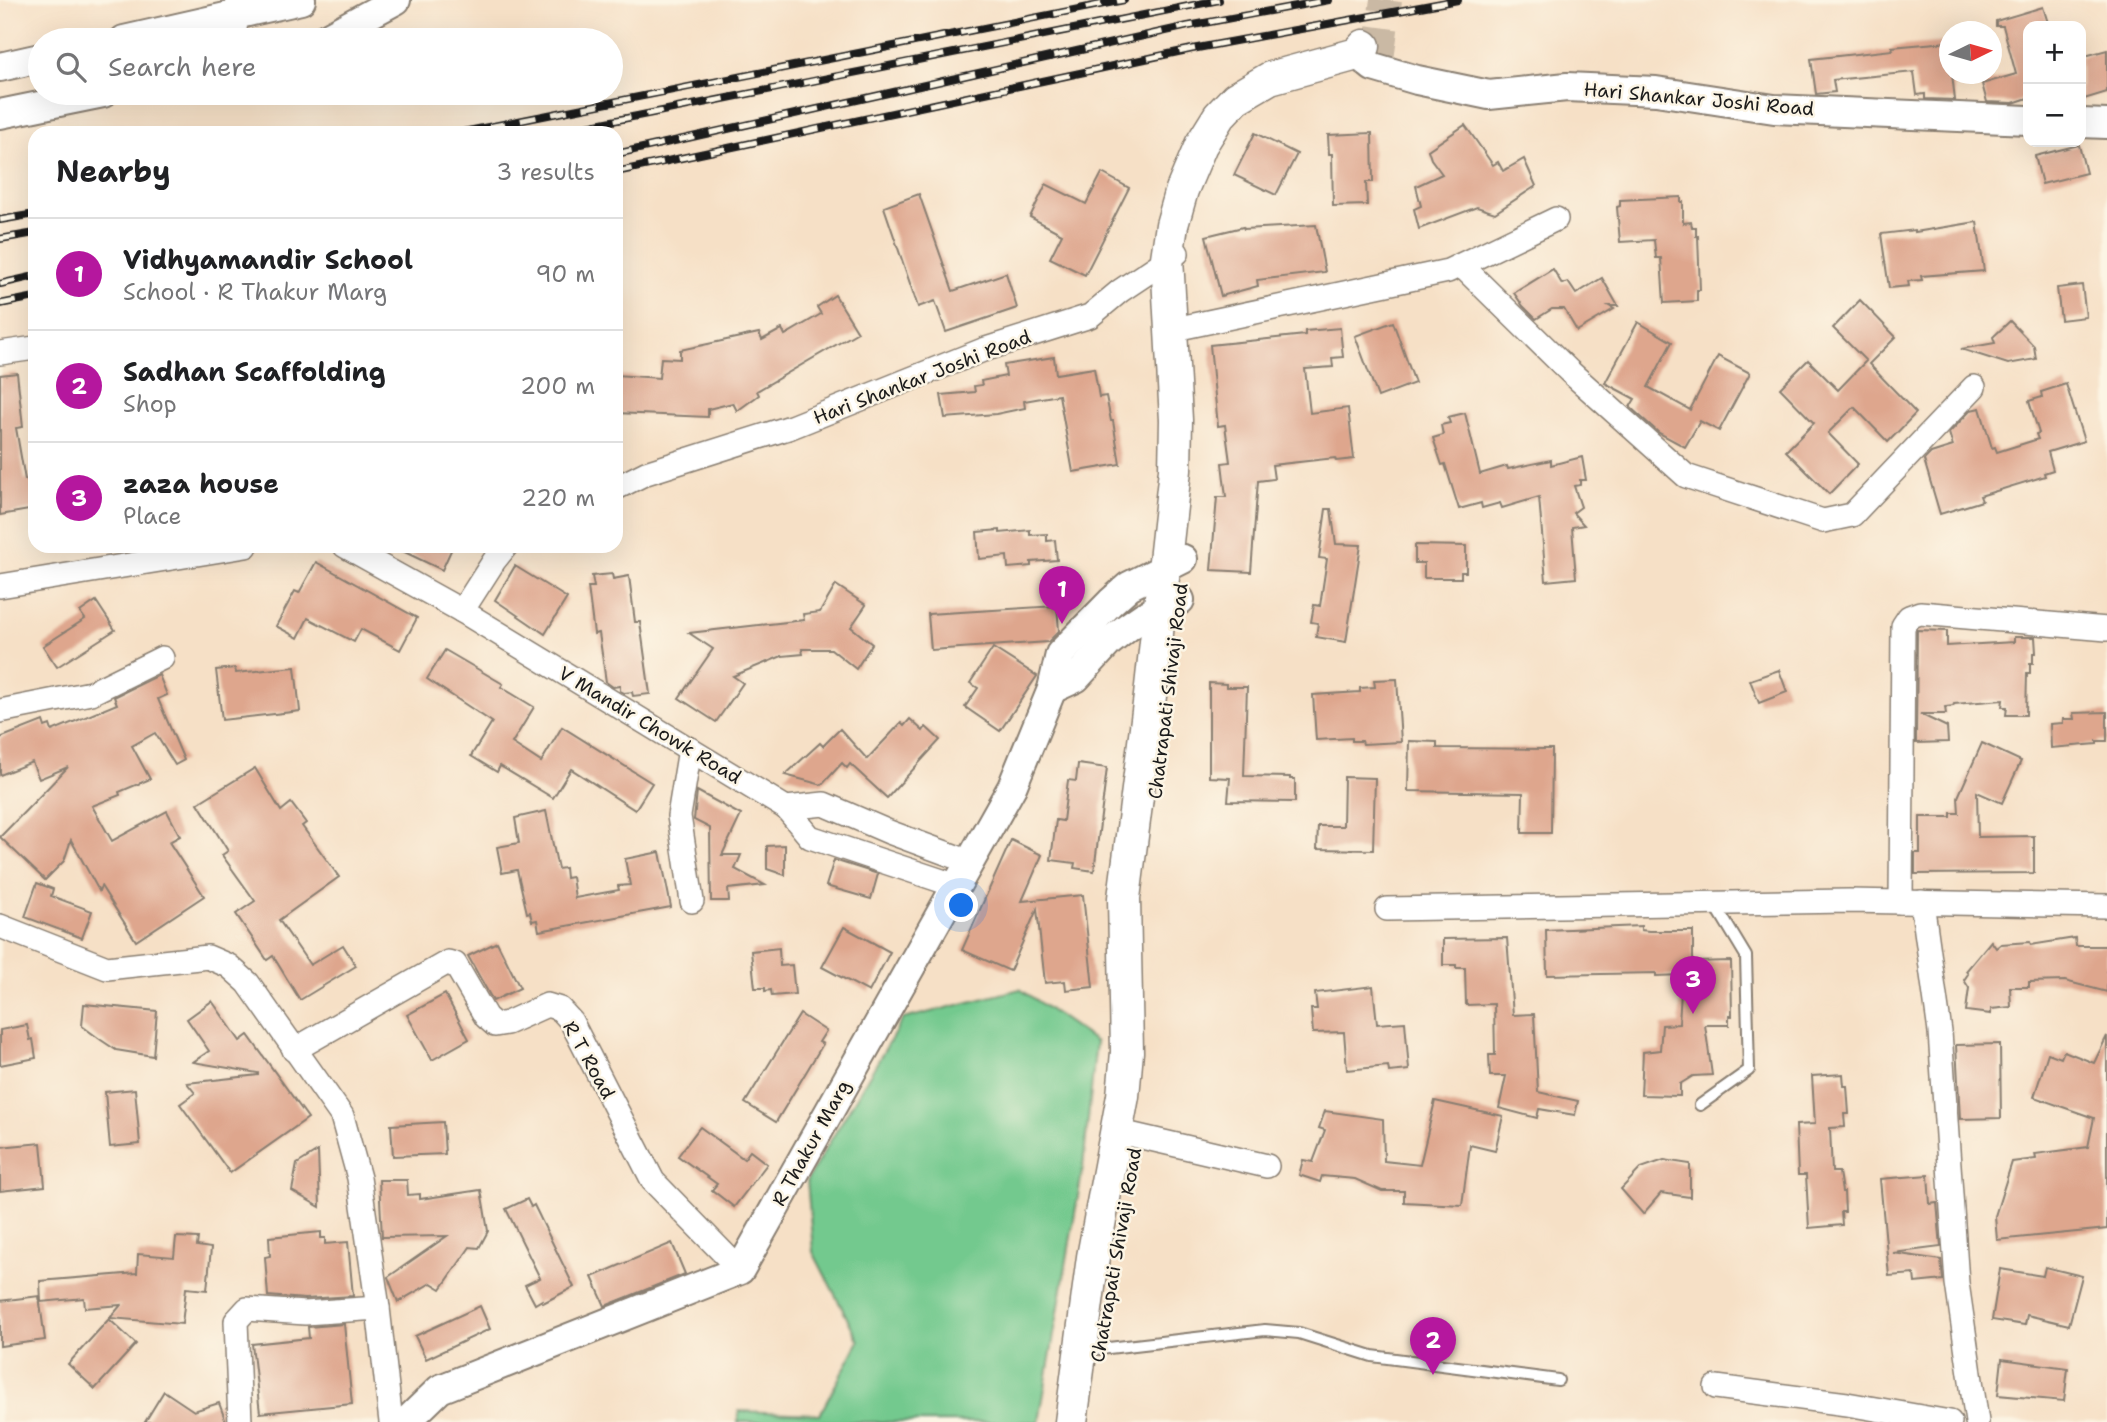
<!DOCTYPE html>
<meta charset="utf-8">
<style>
body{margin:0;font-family:"Shantell Sans",sans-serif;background:#f6f6f6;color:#202124}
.controls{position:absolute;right:21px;top:21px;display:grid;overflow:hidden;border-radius:14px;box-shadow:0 7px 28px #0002}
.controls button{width:63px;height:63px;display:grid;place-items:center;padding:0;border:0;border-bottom:2px solid #e0e0e0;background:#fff;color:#202124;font:35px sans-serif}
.compass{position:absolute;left:1939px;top:21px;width:63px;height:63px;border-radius:50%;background:#fff;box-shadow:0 7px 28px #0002;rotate:85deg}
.you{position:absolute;left:962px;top:906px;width:24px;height:24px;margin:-18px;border:5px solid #fff;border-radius:50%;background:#1a73e8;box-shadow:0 0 0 10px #1a73e833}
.badge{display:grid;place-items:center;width:46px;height:46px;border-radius:50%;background:#b5179e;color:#fff;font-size:23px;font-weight:700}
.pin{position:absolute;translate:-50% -58px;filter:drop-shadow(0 2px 4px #0008)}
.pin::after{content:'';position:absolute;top:37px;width:24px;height:21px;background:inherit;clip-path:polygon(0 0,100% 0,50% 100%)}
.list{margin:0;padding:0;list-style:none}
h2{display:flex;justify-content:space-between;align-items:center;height:91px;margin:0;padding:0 28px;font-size:30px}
h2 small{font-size:23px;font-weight:400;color:#757577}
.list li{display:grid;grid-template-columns:46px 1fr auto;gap:21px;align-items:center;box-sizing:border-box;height:112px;padding:0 28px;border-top:2px solid #e0e0e0}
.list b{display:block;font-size:26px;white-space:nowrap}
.list p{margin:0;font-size:23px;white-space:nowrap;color:#757577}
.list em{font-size:23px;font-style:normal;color:#757577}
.icon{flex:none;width:38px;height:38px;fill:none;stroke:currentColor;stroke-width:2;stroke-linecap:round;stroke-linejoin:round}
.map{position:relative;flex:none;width:2107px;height:1422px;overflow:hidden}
.search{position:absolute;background:#fff;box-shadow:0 7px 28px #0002;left:28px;top:28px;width:595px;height:77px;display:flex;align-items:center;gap:18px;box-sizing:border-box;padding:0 24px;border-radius:38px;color:#757577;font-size:26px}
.panel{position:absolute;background:#fff;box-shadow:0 7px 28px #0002;left:28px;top:126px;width:595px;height:427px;border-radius:21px}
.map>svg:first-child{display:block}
.green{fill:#73c98e;stroke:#487255;stroke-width:2}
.building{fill:#dea68d}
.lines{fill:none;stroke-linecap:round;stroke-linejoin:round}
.secondary-tunnel{stroke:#cab9a4;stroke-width:32;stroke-dasharray:32 16;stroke-linecap:butt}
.service-casing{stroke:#897e71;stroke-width:14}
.minor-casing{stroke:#897e71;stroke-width:26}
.tertiary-casing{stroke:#897e71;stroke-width:32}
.secondary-casing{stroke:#897e71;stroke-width:35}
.service{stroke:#fff;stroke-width:10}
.minor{stroke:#fff;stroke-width:23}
.tertiary{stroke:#fff;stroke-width:28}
.secondary{stroke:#fff;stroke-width:32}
.rail-casing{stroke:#1c1c1c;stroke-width:8}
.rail{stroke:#fcf5e5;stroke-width:5;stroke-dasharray:16;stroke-linecap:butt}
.labels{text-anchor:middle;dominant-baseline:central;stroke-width:5;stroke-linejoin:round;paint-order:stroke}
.street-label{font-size:19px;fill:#1c1c1c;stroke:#fcf5e5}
</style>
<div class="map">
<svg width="2107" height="1422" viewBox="0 0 2107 1422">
<rect width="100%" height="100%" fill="#fcf5e5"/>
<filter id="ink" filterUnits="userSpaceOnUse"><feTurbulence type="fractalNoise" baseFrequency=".0143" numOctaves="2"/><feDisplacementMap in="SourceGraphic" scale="14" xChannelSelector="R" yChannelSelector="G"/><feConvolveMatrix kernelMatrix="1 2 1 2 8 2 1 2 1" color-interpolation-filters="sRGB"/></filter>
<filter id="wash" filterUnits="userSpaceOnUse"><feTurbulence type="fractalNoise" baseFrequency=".00686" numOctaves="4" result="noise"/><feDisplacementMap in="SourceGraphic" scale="28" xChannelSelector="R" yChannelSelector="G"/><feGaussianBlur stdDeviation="1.57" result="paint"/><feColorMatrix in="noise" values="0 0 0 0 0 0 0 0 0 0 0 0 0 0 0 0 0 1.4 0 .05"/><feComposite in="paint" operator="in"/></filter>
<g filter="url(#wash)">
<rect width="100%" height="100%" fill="#f6e0c6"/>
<path class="green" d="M1020,989L1096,1042L1083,1167L1039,1422H738L739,1411L820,1414L859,1341L813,1252L807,1180L903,1019Z"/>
<g id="blocks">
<g class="building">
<path d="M2043,7L2049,26H2028V98L2013,103L1987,102L1982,84L2016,74L2003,26H1996V21Z"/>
<path d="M1947,42L1950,74H1952L1955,100L1925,99V94L1917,95L1914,72L1833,80L1835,92L1816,94L1811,59L1893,50L1892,47Z"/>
<path d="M2107,50V92L2081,100V57Z"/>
<path d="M1465,125L1493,165L1498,162L1503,171L1524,159L1536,186L1495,213L1477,207L1419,229L1414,209L1421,206L1416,186L1442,174L1431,159L1428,150Z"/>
<path d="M1255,133L1297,154L1276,195L1234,175Z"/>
<path d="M1372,133L1373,182H1366L1367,205L1333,206L1332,154H1329L1328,135Z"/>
<path d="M2079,145L2086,173L2042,184L2035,156Z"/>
<path d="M1102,173L1129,188L1085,275L1050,258L1062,234L1030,217L1046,184L1086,204Z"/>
<path d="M919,194L953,291L1006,273L1017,308L946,332L935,301L918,307L884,207Z"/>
<path d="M1681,197V202H1683V223L1691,222L1692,227H1696V236H1698L1700,290H1697V301L1664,303L1661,258H1656L1654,240L1620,242L1617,207L1620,206V200Z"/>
<path d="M1977,222L1984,271L1921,276L1922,280L1908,281L1909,286L1889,288L1881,234L1915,230V232Z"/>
<path d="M1316,225L1325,272L1257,280L1258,286L1221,296L1206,236L1243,227L1244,229Z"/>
<path d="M1553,269L1562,284L1568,282L1576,294L1602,278L1618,306H1609L1614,309L1577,331L1564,309H1552L1536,319L1523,306L1514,293Z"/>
<path d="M2082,285L2086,317L2061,320L2057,288Z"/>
<path d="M835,295L858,332L757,391L759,395L737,411L733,403L708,409V417L616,413V375L659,378L661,358L680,359V350L759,333L762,340L782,329L785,335L821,314L817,307Z"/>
<path d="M1860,300L1896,337L1869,364L1916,413L1888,442L1854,407L1828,433L1858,464L1829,494L1786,451L1814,423L1780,388L1808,360L1838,390L1866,361L1833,328Z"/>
<path d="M2010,321L2034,346L2036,359L2008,364L1961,349L1995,343L1993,337Z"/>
<path d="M1393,322L1415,383L1378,397L1355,336Z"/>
<path d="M1638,322L1672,342L1648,387L1690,410L1718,356L1750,373L1719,431L1700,421L1685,447L1659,433L1630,407L1635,399L1605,383Z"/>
<path d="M1340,328L1343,357L1332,358L1333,367L1305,369L1310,413L1348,408L1354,459L1336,461L1335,458L1272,465L1274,479L1258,481L1251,572L1211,570L1217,497H1226L1222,463L1230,462L1225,425L1218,426L1210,345L1305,335V331Z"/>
<path d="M1054,357L1056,374L1094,368L1099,397L1106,396L1111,421H1113L1120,464L1073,472L1059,395L1024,401L1025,408L996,414L945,418L941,395L975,392L974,386L982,385L981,381L1006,376L1004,365Z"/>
<path d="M17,373L23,427L16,428L25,480L35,479V509L0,515V375Z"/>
<path d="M2066,384L2084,441L2048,452L2053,470L2044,473L2045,476L1980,496L1982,501L1940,514L1924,460L1931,453L1953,446L1949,433L1971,410L1980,408L1992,448L1995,447L1997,452L2038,439L2036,434L2039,433L2029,401L2042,397L2041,392Z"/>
<path d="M1465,413L1480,474L1507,466L1508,469L1551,460V465L1582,457L1586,480H1580V485L1574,486L1581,507L1573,513L1584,525L1572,527L1576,578L1546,581L1539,497L1502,508L1500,503L1482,508L1481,503L1459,509L1445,464L1442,465L1433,438L1443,435L1441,425L1450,423L1448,417Z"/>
<path d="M1326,509H1331L1336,544L1361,545L1346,642L1316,637L1318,623L1311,622L1314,605L1320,606L1327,559L1319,558Z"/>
<path d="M1000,530V533L1030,530V535L1047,534V541L1055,540L1057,560L1031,562V566L1008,568L1007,556L979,559L977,532Z"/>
<path d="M1415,545L1466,546V572H1461V578H1424V563H1415Z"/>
<path d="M392,546H453L442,570Z"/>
<path d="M316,562L417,618L400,650L361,629L354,642L308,618L298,638L276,626L295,591L299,593Z"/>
<path d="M515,566L567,598L545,634L495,600Z"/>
<path d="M612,574L613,579L629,576L635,622H640L650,694L633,696L632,692L624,693L620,691V686L613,687L606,682L599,633L594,634L588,587H594L592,576Z"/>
<path d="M836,585L866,605L851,627L872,644L856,669L831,649H802L803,654L782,656L733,676L743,683L716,722L679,698L713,649L689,633L804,620L803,614L820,612Z"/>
<path d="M96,601L115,630L57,667L43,646L85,619L80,612Z"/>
<path d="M1057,606L1059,631L1048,642L931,650L928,614Z"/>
<path d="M1917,630L1947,631V646L2014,642V637H2035L2036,653H2033V663H2030V673H2027L2026,715H2006L2007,707H2002L2003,700L1954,704L1953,706L1945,707L1946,714H1920L1947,727L1948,742L1916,743Z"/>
<path d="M993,648L1037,676L1000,731L965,707L978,688L970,683Z"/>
<path d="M445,650L503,684L501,687L534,707L512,743L541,762L562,727L652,783L635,810L571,769L553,798L500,766L497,772L471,756L492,722L427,679Z"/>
<path d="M295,667L300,711L222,720L216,670L235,668L236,673Z"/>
<path d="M1779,670L1787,692L1759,703L1750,680Z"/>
<path d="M159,675L167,695L158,699L184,760L175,765L155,733L132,746L150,779L119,792L120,795L92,806L112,841L167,811L180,836L169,842L204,896L136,941L101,886L99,891L71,840L64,861L45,880L0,837L68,767L39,779L32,762L0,775V738L43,721L45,727L50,725L52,731L117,704L114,697Z"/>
<path d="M1397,679L1401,742L1363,744L1362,741H1352V738L1316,740L1313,695L1360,692V688L1375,687L1374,680Z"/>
<path d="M1209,683L1226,684V687H1247L1244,776L1290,777V779H1295V802L1228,801L1230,778L1209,777Z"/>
<path d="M2107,712V741H2097V744L2051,748L2050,724L2063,723V719H2074L2073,713Z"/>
<path d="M910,719L923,731L926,727L940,740L887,798L850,764L847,768L842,763L822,785L785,775L820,743L823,746L840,729L867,759L901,723L904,726Z"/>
<path d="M1409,741L1437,742V748L1552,749L1551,833H1522L1523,793L1408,791Z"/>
<path d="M1982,743L2021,761L2002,803L1977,792L1978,837L2034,836V873L1915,874V853H1920V817H1951V813H1959L1958,797Z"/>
<path d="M1078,764L1107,768L1094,871L1074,868L1075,863L1051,860L1056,820L1063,821L1068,780L1076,781Z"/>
<path d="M255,768L281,811L291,803L306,823L302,826L339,877L279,920L310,965L343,945L356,966L300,1000L273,956L267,960L236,914L255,901L222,855L228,851L198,803Z"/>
<path d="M1344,777L1375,778L1373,850L1317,849L1318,826H1343Z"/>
<path d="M697,791L741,815L722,855H741L735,869L765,885L728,889L729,901H711L710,828L694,820Z"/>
<path d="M546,811L558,869L565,868L566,878L572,877L575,898L619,890L618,886L630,885L625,859L660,852L671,907L539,931L537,920L532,921L530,912L527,913L517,870L502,873L497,847L519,843L515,818Z"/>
<path d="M1011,840L1042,855L1022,901L1083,895L1093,987L1066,990L1065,981L1045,983L1037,909L1010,971L962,950Z"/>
<path d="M785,845V875L767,869V846Z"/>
<path d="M834,860L878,874L871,899L826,886Z"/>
<path d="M37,883L53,889L51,896L92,911L82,938L25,917Z"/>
<path d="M1641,926V930L1649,931H1693V962L1731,961L1732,1016H1729V1025H1705L1712,1075L1693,1076L1680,1084V1096L1641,1095L1643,1052L1660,1050L1662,1025L1679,1024L1682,975L1656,976V973L1547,975L1546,930Z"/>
<path d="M844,927L890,952L869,992L822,967Z"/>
<path d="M1507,938L1513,1015L1534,1014L1538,1092L1578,1101L1575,1115L1539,1109L1537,1118L1499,1108L1506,1076H1490L1489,1055H1495L1494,1004L1466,1005L1465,968H1456V965H1443V939Z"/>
<path d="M2075,938L2076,946H2107V992L2065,981L2029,982V987H2010L2011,1007L1991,1009V1014L1966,1011L1969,988L1964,980L1968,974L1966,971L1991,941L1996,948L2001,944L2030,942L2031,945Z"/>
<path d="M497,942L520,988L493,1001L468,956Z"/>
<path d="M779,948L780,966L792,965L795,994L772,996L771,990L765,991V988H755L751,951Z"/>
<path d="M1373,986L1377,1024L1405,1022L1409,1070L1389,1072L1388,1066L1347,1070L1344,1032L1313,1033L1311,1009H1317L1315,993Z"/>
<path d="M445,994L469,1039L432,1060L407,1015Z"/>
<path d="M212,1001L240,1041L248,1035L308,1118L230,1173L180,1104L195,1093L187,1083L258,1075V1073L193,1062L209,1051L187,1019Z"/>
<path d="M84,1004L157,1011L153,1056L116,1050L101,1040L82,1026Z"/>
<path d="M800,1014L826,1031L819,1042L823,1044L776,1122L745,1103Z"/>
<path d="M27,1025L30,1040L33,1039L36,1058L0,1065V1030Z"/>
<path d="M2107,1036V1229L1997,1240L1995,1216L2012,1162L2036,1159L2035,1154L2088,1147L2094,1118L2034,1097L2048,1053L2061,1058L2064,1051L2094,1063Z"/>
<path d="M2000,1044L2001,1118L1960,1119L1956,1045Z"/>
<path d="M1843,1074L1844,1086H1847L1849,1114H1844L1845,1127L1830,1128L1832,1172H1839L1842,1192H1844L1845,1212H1841L1842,1225L1809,1228L1806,1175H1798L1796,1125L1815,1124L1812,1076Z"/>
<path d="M135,1089L140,1144L110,1147L105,1092Z"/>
<path d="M1435,1101L1503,1116L1495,1151L1470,1145L1462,1205L1404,1202V1191H1382L1355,1179L1322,1176L1320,1182L1299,1175L1303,1160L1313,1162L1325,1130L1319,1128L1325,1111L1383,1119L1384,1161L1420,1165Z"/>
<path d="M443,1122L445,1154L393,1156L391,1125Z"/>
<path d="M700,1127L744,1159L750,1151L767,1164L734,1207L712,1190L717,1184L678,1156Z"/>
<path d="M41,1143L45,1186L0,1191V1147Z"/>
<path d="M318,1151L320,1207L292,1191L297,1164Z"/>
<path d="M1664,1160L1690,1164V1197L1661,1193L1643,1214L1621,1189L1641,1168Z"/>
<path d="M1928,1175L1930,1204L1937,1203L1941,1247L1893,1253L1941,1260L1943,1280L1915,1283L1914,1274L1889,1276L1880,1179Z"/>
<path d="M379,1180H407L408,1195L420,1194V1199L481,1190L488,1231L479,1248L470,1247L441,1289L431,1283L398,1302L388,1277L447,1236L382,1237Z"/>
<path d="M527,1199L531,1207L534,1205L574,1287L543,1303L542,1300L535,1304L525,1285L540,1278L506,1209Z"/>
<path d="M321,1232V1238H325V1244L348,1242L353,1296L305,1299L268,1296L265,1257L270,1256L269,1237Z"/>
<path d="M176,1237L198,1238L197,1246L211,1248L207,1290L186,1288L182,1324L110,1318L121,1305L85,1308L84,1298L41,1302L40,1281L137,1273L138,1254L174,1257Z"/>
<path d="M672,1243L685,1274L605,1306L592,1277Z"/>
<path d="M2045,1267L2082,1276L2069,1325L2027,1315L2025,1325L1992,1320L2000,1269L2043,1276Z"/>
<path d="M39,1296L45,1340L0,1346V1301Z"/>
<path d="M480,1306L490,1329L426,1359L415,1336Z"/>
<path d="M109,1319L136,1344L95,1389L68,1364Z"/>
<path d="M344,1324L352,1404L260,1413L252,1344L309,1338L308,1327Z"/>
<path d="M2002,1359L2068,1368L2064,1401L1998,1395Z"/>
<path d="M164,1391L194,1411L219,1403L226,1422H145Z"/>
</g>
</g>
</g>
<g filter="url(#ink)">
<use href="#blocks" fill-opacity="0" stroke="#897e71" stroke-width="2"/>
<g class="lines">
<path class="secondary-tunnel" d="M1378,59L1386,0"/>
<defs>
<g id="service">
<path d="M1700,1105L1749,1070L1746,956L1714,903"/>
<path d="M1100,1349L1265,1330L1299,1333L1372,1356L1558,1380"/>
</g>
<g id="minor">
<path d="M234,40L238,0"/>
<path d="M1461,265L1569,371L1686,476L1823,521L1852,515L1974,387"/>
<path d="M1170,330L1448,271L1556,219"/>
<path d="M0,353L35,348"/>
<path d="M616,488L646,473L791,427L983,350L1090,316L1120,291L1177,253"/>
<path d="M345,546L462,611L786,808L824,804L889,832L970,862"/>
<path d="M0,586L246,546"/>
<path d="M462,611L494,561L506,546"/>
<path d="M0,711L91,693L162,658"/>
<path d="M690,749L679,816L692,901"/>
<path d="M786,808L810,837L957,886"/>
<path d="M1901,902L1903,626L1909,617L1920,613L2107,629"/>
<path d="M1922,902L1940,1032L1957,1283L1977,1422"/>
<path d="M1387,909L1849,901L2107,906"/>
<path d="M0,926L107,968L208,957L229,966L248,983L342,1116L359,1178L378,1308L391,1422"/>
<path d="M294,1050L448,962L455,964L486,1017L495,1025L507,1023L547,1005L560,1009L571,1021L653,1181L740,1270"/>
<path d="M1116,1131L1267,1166"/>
<path d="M1716,1387L1847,1404L1950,1422"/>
<path d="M240,1422L236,1321L247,1309L305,1313L378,1308"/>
</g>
<g id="tertiary">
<path d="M124,40L301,0"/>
<path d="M322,40L396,0"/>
<path d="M1357,54L1373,67L1417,80L1489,95L1567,87L1656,91L1774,109L2028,120"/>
<path d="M0,67L40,58"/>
<path d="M0,114L103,93"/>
<path d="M2081,123L2107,124"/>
<path d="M1052,689L1076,678L1109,642L1128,627L1144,616L1180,600"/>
<path d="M406,1422L440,1389L740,1270L1012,787L1052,689L1060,654L1111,602L1129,586L1183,559"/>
</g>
<path id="secondary" d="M1071,1422L1093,1257L1123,1096L1127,1052L1124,898L1150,696L1175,470L1176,420L1167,258L1172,225L1182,190L1201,145L1219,116L1236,98L1270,78L1357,54L1364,46"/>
</defs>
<use href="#service" class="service-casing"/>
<use href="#minor" class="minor-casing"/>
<use href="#tertiary" class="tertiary-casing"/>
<use href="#secondary" class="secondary-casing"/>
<use href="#service" class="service"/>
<use href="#minor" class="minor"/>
<use href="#tertiary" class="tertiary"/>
<use href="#secondary" class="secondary"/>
<defs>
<g id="rail">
<path d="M458,133L1124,0"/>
<path d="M552,133L1219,0"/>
<path d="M616,154L1188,26L1329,0"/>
<path d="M616,172L1192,49L1458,0"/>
<path d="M0,220L35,214"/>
<path d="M0,239L35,233"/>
<path d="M0,284L35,276"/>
<path d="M0,304L35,297"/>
</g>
</defs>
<use href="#rail" class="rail-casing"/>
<use href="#rail" class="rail"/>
</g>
</g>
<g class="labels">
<g class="street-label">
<text transform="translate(1699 99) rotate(5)">Hari Shankar Joshi Road</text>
<text transform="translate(922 377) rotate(-21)">Hari Shankar Joshi Road</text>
<text transform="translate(1168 691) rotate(-83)">Chatrapati Shivaji Road</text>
<text transform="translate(650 725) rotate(31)">V Mandir Chowk Road</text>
<text transform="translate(589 1060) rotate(61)">R T Road</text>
<text transform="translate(811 1143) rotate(-61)">R Thakur Marg</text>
<text transform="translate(1116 1255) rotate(-80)">Chatrapati Shivaji Road</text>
</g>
</g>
</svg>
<div class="controls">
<button>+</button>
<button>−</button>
</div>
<svg class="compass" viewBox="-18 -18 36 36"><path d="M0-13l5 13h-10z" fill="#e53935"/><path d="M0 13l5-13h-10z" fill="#757577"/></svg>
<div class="you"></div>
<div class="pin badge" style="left:1062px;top:624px">1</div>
<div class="pin badge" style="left:1433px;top:1375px">2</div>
<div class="pin badge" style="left:1693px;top:1014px">3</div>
<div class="search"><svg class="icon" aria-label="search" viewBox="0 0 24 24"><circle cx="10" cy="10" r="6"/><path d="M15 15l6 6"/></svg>Search here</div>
<section class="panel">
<h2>Nearby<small>3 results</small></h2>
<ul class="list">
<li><span class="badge">1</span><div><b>Vidhyamandir School</b><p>School · R Thakur Marg</p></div><em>90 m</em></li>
<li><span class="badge">2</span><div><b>Sadhan Scaffolding</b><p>Shop</p></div><em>200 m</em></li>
<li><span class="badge">3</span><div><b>zaza house</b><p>Place</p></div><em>220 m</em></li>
</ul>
</section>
</div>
